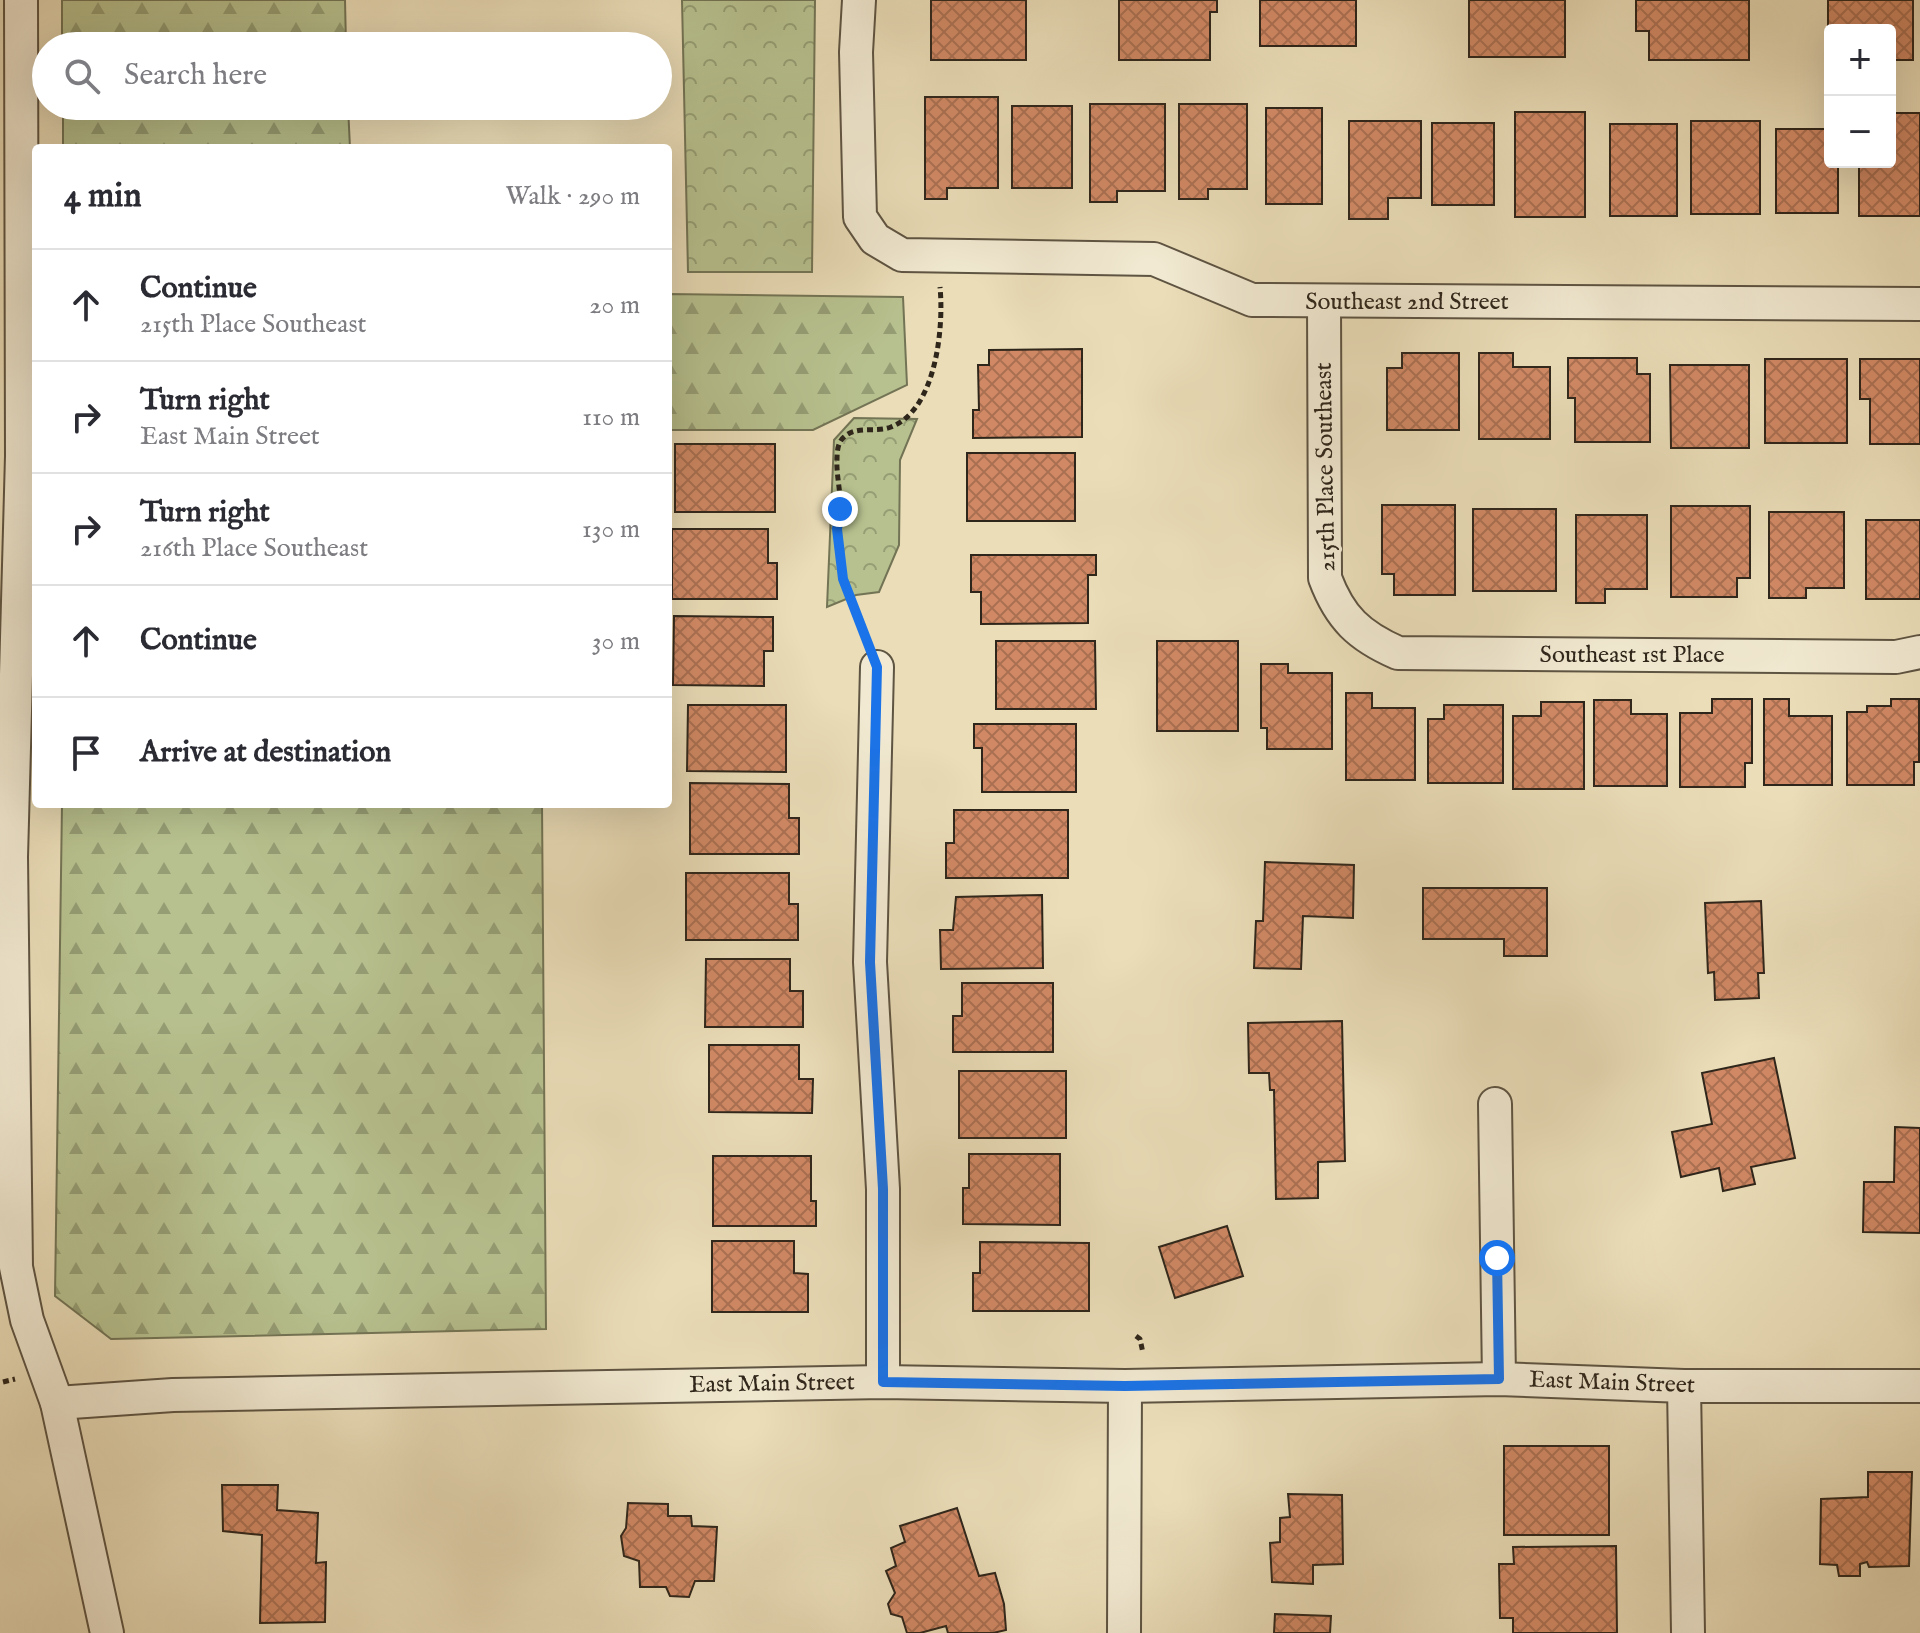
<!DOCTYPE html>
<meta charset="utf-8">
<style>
body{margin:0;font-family:"IM FELL English",serif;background:#f7f7f7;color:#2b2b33}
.controls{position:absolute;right:24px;top:24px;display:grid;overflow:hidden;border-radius:8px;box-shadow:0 8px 32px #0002}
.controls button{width:72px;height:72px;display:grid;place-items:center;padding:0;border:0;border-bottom:2px solid #e1e1e2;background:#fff;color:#2b2b33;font:40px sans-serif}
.stop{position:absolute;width:24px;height:24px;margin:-18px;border:6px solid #1a73e8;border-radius:50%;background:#fff}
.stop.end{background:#1a73e8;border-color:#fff;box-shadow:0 2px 8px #0008}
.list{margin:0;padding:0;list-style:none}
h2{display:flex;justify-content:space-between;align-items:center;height:104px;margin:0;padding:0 32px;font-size:34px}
h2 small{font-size:26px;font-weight:400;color:#7c7c81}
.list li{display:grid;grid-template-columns:52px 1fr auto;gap:24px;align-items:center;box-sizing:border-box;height:112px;padding:0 32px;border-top:2px solid #e1e1e2}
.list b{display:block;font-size:30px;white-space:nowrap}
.list p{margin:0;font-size:26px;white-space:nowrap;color:#7c7c81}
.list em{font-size:26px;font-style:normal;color:#7c7c81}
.icon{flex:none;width:44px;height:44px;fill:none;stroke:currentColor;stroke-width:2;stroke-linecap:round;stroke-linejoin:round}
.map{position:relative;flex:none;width:1920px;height:1633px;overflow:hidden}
.search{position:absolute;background:#fff;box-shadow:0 8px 32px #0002;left:32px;top:32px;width:640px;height:88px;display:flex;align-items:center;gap:20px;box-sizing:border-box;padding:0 28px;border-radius:44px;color:#7c7c81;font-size:30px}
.panel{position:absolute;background:#fff;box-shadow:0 8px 32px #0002;left:32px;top:144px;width:640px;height:664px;border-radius:8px}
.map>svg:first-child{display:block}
.forest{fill:url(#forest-firs);stroke:#737455;stroke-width:2}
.park{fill:url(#park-crowns);stroke:#737455;stroke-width:2}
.building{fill:url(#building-cross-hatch);stroke:#2f261b;stroke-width:2}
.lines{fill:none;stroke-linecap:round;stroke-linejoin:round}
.minor-casing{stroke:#5e5442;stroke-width:36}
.path{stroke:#2f261b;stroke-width:5;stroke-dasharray:6 4;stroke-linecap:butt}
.minor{stroke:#f1e9d1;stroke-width:32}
.route{stroke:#1a73e8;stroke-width:10}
.labels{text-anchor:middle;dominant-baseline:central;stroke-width:6;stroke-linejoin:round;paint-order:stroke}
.street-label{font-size:24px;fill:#2f261b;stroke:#f1e9d1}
</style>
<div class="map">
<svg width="1920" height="1633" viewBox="0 0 1920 1633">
<defs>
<pattern id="forest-firs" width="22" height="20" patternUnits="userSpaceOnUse" patternTransform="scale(2)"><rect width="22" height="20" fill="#b7c18f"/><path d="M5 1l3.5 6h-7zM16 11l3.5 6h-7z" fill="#959d74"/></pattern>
<pattern id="park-crowns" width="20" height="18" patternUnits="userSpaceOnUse" patternTransform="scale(2)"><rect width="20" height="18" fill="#b7c18f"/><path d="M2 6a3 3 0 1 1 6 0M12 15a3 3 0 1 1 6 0" fill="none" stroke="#959d74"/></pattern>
<pattern id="building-cross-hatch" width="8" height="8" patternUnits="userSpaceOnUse" patternTransform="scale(2)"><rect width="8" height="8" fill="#d18965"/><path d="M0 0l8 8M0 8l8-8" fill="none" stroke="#aa7052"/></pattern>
</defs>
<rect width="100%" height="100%" fill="#eaddb8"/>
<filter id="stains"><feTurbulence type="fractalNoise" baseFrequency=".0025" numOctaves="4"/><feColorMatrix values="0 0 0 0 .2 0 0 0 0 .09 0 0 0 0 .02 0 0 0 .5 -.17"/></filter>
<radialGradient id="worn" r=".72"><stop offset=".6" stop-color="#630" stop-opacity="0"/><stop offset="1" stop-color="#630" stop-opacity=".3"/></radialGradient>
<g class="forest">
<path d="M62,0H345L346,46H62Z"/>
<path d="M63,106H348L350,148H63Z"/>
<path d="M668,294L903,297L907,385L813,430H668Z"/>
<path d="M62,804H542L546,1329L111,1339L55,1296Z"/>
</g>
<g class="park">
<path d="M682,0H815L812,272H688Z"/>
<path d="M854,418L917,419L900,460L899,545L879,592L856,595L827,607L834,440Z"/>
</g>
<g class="building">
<rect x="931" y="0" width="95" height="60"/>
<path d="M1119,0H1217V12H1210V60H1119Z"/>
<rect x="1260" y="0" width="96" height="46"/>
<rect x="1469" y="0" width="96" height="57"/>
<path d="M1636,0H1749V60H1649V31H1636Z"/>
<path d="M1828,0H1913V60H1890V30H1830L1828,60Z"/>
<path d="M925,97H998V188H947V199H925Z"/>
<path d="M1090,104H1165V191H1117V202H1090Z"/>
<path d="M1179,104H1247V189H1208V199H1179Z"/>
<rect x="1012" y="106" width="60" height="82"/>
<rect x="1266" y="108" width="56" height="96"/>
<rect x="1515" y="112" width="70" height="105"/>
<path d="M1890,113H1920V216H1859V162H1890Z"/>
<path d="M1349,121H1421V198H1388V219H1349Z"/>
<rect x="1691" y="121" width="69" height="93"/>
<rect x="1432" y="123" width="62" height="82"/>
<rect x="1610" y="124" width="67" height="92"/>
<path d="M1776,129H1830V162H1838V213H1776Z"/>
<path d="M1082,349V437L973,438V410H979L978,365H989V350Z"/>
<path d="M1402,353H1459V430H1387V368H1402Z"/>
<path d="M1479,353H1513V367H1550V439H1479Z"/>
<path d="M1568,358H1637V374H1650V442H1575V398H1568Z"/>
<rect x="1765" y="359" width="82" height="84"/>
<path d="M1860,359H1920V444H1870V399H1860Z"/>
<path d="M1670,365H1749V448H1671Z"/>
<rect x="675" y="444" width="100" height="68"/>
<rect x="967" y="453" width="108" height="68"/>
<path d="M1382,505H1455V595H1394V574H1382Z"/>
<path d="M1671,506H1750V578H1737V597H1671Z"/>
<rect x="1473" y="509" width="83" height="82"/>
<path d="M1769,512H1844V588H1806V598H1769Z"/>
<path d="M1576,515H1647V589H1605V603H1576Z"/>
<rect x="1866" y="520" width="54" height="79"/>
<path d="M672,529H768V563H777V599H672Z"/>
<path d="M971,555H1096V575H1088V623L981,624V592H971Z"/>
<path d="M674,616L773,617V651H764V686L673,685Z"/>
<path d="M996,641H1095L1096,709H996Z"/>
<rect x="1157" y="641" width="81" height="90"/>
<path d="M1261,664H1288V673H1332V749H1267V728H1261Z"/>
<path d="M1346,693H1372V708H1415V780H1346Z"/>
<path d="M1712,699H1752V763H1745V787H1680V713H1712Z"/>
<path d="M1764,699H1789V716H1832V785H1764Z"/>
<path d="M1891,699H1919V762H1914V785H1847V712H1867V706H1891Z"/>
<path d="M1594,700H1631V714H1667V786H1594Z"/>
<path d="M1541,702H1584V789H1513V716H1541Z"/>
<path d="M688,705H786V772L687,771Z"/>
<path d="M1444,705H1503V783H1428V719H1444Z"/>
<path d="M974,724H1076V792H982V748H974Z"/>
<path d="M690,783L789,784V818H799V854H690Z"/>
<path d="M954,810H1068V878H946V843H954Z"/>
<path d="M1265,862L1354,865L1353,918L1303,916L1301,969L1254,968L1256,921H1263Z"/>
<path d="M686,873H789V904H798V940H686Z"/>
<path d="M1423,888H1547V956H1504V939H1423Z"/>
<path d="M1042,895L1043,968L941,969L940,930H953L956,897Z"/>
<path d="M1761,901L1764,973H1758L1759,998L1715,1000L1714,972L1708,973L1705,903Z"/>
<path d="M706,959H790V991H803V1027H705Z"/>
<path d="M962,983H1053V1052H953V1016H962Z"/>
<path d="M1342,1021L1345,1161L1318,1162V1198L1276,1199L1274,1090H1270L1269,1073H1249L1248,1023Z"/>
<path d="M709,1045H799V1079H813L812,1113L709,1112Z"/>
<path d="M1774,1058L1795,1158L1751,1167L1755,1184L1723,1191L1719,1168L1681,1177L1672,1132L1712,1124L1702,1073Z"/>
<rect x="959" y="1071" width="107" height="67"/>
<path d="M1895,1127L1920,1128V1233L1863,1232L1864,1182H1894Z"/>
<path d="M969,1154H1060V1225L963,1224V1188H969Z"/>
<path d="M713,1156H811V1201H816V1226H713Z"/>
<path d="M1227,1226L1243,1276L1175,1298L1159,1247Z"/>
<path d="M712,1241H794V1273L808,1274V1312H712Z"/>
<path d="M980,1242L1089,1243V1311H973V1273H980Z"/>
<rect x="1504" y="1446" width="105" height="89"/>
<path d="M1868,1472H1912L1909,1566L1869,1567L1867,1562L1860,1564V1576H1839L1837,1565L1820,1564L1821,1499L1868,1497Z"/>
<path d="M222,1485H278L277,1510L318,1513L316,1563L326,1562L325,1622L260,1623L262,1535L223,1531Z"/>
<path d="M1288,1494L1342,1495L1343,1564L1313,1565V1584L1272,1582L1270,1543L1280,1542V1518L1290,1517Z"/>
<path d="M628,1503L668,1504V1516H691L692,1526L717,1527L714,1581H695L689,1597L670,1596L666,1587H640L639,1561L624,1556L621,1536L626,1528Z"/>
<path d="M957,1508L979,1576L995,1573L1004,1604L1006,1630L993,1633H948L946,1626L920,1633H907L902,1617L891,1614L888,1604L895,1593L886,1571L896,1566L891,1548L905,1542L900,1526Z"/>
<path d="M1616,1546L1617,1633H1513V1618H1500L1499,1564H1514L1513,1547Z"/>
<path d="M1275,1614L1331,1616L1330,1633H1274Z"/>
</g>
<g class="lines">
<defs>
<g id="minor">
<path d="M21,0L22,456L11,857L16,1267L27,1320L57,1403L107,1633"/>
<path d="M859,0L856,52L860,217L875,239L902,255L1154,259L1252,300L1920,304"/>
<path d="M1324,302L1325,578C1340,618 1359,636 1398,653L1896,657L1920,652"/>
<path d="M877,667L870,962L883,1189V1382"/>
<path d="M1495,1104L1499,1379"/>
<path d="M1684,1386L1688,1633"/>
<path d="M57,1403L173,1395L883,1382L1125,1386L1499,1379L1684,1386H1920"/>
<path d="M1124,1633L1125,1386"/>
</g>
</defs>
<use href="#minor" class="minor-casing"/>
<g class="path">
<path d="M865,636C858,618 849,599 844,580C836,555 839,532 840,507C841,491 836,475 837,459C837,451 838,442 844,437C857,425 876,433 891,427C936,410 944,328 940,287"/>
<path d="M1136,1336L1140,1339L1143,1353"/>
<path d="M3,1382L15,1379"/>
</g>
<use href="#minor" class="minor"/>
</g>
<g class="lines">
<path class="route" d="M840,509L837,529L843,579L877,667L870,962L883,1189V1382L1125,1386L1499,1379L1497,1258"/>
</g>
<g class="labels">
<g class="street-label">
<text x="1407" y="302">Southeast 2nd Street</text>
<text transform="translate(1326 467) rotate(-91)">215th Place Southeast</text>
<text x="1632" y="655">Southeast 1st Place</text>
<text transform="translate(1612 1383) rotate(2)">East Main Street</text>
<text transform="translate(772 1384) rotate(-1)">East Main Street</text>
</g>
</g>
<rect width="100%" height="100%" filter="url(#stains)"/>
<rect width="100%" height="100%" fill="url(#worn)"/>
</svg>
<div class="controls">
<button>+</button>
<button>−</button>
</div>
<div class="stop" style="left:1497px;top:1258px"></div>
<div class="stop end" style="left:840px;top:509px"></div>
<div class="search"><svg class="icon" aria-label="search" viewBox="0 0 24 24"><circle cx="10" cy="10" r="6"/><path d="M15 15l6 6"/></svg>Search here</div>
<section class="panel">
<h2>4 min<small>Walk · 290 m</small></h2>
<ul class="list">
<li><svg class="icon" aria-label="ahead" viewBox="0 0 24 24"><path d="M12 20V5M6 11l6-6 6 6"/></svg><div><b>Continue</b><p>215th Place Southeast</p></div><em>20 m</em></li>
<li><svg class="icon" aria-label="right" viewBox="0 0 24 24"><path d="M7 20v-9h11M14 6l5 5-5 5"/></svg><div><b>Turn right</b><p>East Main Street</p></div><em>110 m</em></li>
<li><svg class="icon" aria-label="right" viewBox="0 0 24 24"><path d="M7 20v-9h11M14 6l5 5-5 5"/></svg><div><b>Turn right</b><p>216th Place Southeast</p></div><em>130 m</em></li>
<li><svg class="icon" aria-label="ahead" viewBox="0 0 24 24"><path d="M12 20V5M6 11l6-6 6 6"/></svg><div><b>Continue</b></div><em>30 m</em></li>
<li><svg class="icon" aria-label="arrive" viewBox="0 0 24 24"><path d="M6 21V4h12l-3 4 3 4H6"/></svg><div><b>Arrive at destination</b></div></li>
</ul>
</section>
</div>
